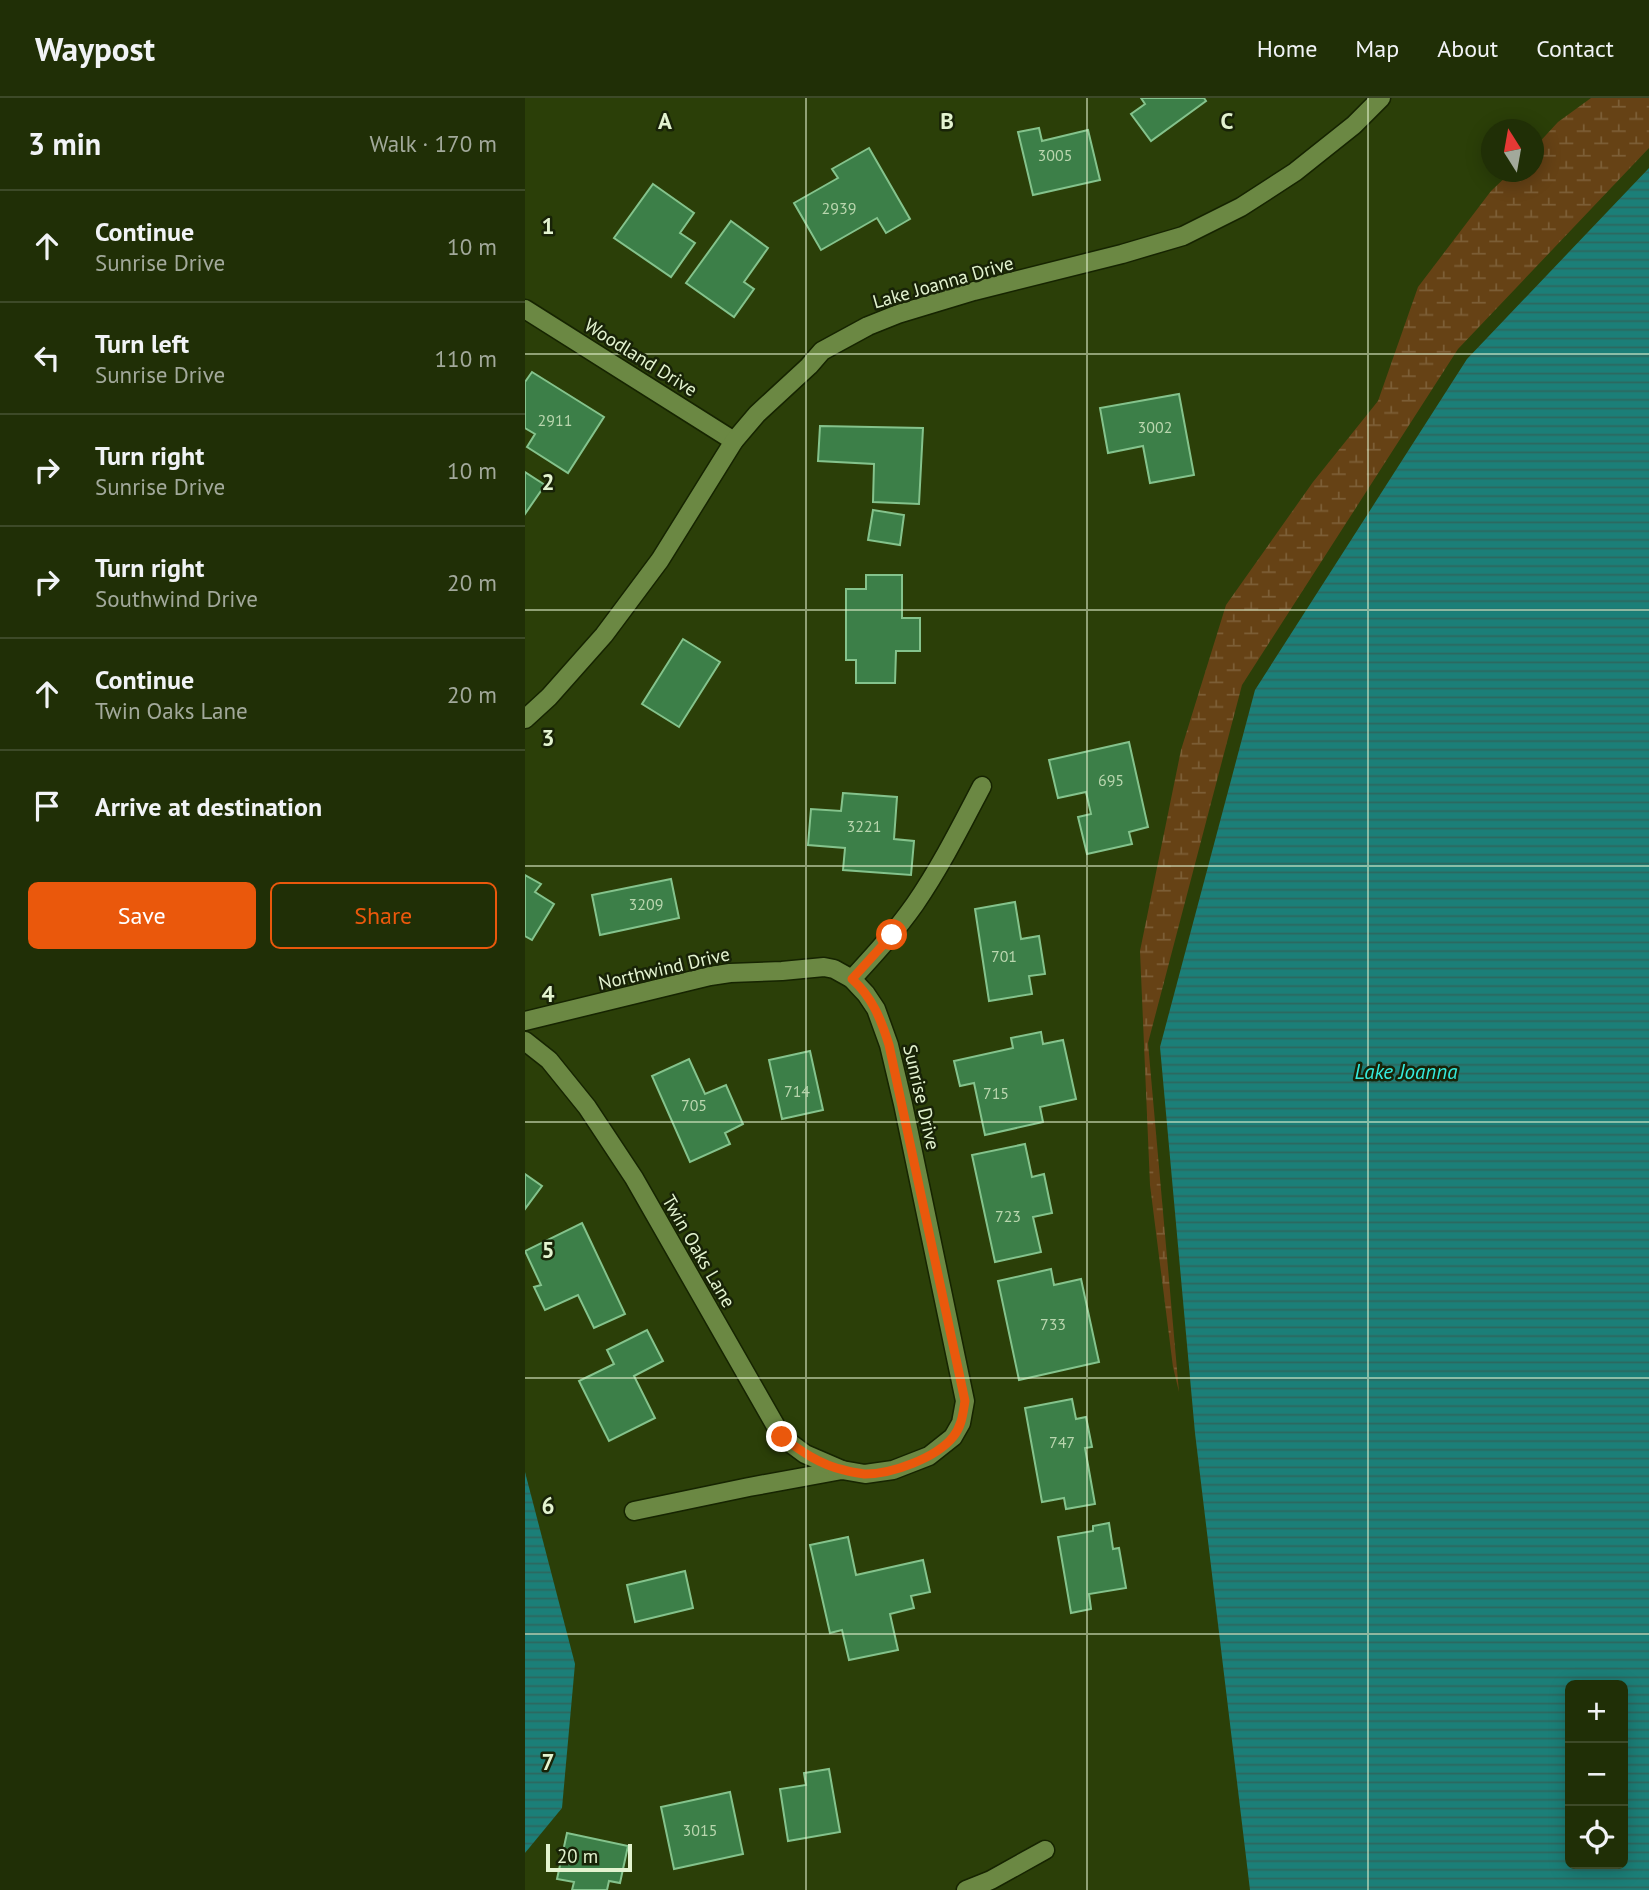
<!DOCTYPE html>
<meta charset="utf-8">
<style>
body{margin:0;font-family:"PT Sans",sans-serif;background:#283710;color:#f1f3f6}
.controls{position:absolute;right:21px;bottom:21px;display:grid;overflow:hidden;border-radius:10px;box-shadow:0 4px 18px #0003}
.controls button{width:63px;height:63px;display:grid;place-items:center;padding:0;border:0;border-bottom:2px solid #3d4a28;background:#202f06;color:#f1f3f6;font:35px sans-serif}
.compass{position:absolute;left:956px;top:21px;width:63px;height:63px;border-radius:50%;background:#202f06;box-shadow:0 4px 18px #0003;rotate:349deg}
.scale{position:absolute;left:21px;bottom:18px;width:86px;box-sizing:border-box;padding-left:7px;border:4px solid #e3f3d0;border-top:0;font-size:19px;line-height:24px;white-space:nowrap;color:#e3f3d0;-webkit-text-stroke:5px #182307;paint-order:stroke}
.stop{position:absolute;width:21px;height:21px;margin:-16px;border:5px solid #ea580c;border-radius:50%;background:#fff}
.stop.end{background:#ea580c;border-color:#fff;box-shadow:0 2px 7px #0008}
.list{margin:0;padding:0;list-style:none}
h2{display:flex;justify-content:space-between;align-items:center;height:91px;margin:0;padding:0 28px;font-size:30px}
h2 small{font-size:23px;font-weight:400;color:#a2a99b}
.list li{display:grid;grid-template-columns:46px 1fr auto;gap:21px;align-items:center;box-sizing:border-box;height:112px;padding:0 28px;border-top:2px solid #3d4a28}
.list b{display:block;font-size:26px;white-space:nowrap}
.list p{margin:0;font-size:23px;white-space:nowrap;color:#a2a99b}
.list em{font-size:23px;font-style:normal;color:#a2a99b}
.actions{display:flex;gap:14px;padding:21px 28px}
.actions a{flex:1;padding:16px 0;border:2px solid #ea580c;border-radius:10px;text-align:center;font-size:24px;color:#ea580c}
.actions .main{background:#ea580c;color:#fff}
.icon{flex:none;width:38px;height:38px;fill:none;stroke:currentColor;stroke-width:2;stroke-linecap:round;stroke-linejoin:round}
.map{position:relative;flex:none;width:1124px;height:1792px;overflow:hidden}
header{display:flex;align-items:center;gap:42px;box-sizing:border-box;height:98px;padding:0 35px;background:#202f06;border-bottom:2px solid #3d4a28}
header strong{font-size:33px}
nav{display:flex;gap:38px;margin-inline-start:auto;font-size:24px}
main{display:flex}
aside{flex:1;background:#202f06}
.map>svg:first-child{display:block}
.wetland{fill:url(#wetland-marsh)}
.water{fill:url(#water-rules);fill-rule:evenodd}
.building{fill:#3c7f48;stroke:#84c38c;stroke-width:2}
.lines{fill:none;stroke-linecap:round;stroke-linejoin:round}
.street-casing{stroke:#162401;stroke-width:21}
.street{stroke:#6b8843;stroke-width:18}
.route{stroke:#ea580c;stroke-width:9}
.grid{fill:none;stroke:#e3f3d0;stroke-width:2;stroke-opacity:0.55}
.labels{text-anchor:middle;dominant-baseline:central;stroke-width:5;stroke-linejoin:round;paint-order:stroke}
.number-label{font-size:16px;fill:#b9d6ae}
.street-label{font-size:19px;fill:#e3f3d0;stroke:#182307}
.water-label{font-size:21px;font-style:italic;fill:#35ebde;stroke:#182307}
.grid-label{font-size:23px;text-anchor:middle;font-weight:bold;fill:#e3f3d0;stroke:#182307;stroke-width:5;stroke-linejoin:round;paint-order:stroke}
</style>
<header>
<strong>Waypost</strong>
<nav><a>Home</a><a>Map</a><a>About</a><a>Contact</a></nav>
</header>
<main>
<aside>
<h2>3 min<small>Walk · 170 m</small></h2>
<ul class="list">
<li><svg class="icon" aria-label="ahead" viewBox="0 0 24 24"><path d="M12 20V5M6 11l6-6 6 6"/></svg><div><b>Continue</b><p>Sunrise Drive</p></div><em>10 m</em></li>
<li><svg class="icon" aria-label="left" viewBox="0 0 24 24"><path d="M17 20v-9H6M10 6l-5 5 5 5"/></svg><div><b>Turn left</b><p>Sunrise Drive</p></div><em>110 m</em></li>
<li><svg class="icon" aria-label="right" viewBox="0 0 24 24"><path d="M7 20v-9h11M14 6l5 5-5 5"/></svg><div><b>Turn right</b><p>Sunrise Drive</p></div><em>10 m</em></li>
<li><svg class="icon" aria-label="right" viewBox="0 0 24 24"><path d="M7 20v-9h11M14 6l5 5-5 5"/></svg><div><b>Turn right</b><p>Southwind Drive</p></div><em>20 m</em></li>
<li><svg class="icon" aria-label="ahead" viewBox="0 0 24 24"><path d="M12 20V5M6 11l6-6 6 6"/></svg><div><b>Continue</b><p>Twin Oaks Lane</p></div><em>20 m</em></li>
<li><svg class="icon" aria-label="arrive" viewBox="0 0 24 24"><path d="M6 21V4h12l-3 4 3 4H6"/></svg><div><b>Arrive at destination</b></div></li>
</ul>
<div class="actions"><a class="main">Save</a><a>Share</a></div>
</aside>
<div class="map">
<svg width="1124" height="1792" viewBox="0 0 1124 1792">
<defs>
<pattern id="wetland-marsh" width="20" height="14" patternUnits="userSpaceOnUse" patternTransform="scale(1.75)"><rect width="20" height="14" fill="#664215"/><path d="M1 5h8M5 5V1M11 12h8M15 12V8" fill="none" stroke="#7c5e36"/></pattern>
<pattern id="water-rules" width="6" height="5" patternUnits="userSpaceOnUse" patternTransform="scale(1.75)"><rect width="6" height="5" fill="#1b7f78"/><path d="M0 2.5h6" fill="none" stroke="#2d675e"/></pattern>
</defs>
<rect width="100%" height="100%" fill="#2b3f08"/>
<path class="wetland" d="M1066,0H1124V50L933,251L717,587L623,945L654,1294L648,1269L625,1087L615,853L656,652L701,507L788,384L853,303L893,189L966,93L986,74H1009V50L1033,24Z"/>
<g class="water">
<path d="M1124,70V1792H725L670,1335L635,949L730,592L942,261ZM1045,1587H1098V1766H1045Z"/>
<path d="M0,1374L50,1566L37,1710L0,1755Z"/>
</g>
<g class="building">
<path d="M616,0H679L681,3L626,43L606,16L620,6Z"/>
<path d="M514,30L517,43L563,32L575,82L508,97L493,34Z"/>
<path d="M344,50L385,121L361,135L352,120L296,152L269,105L313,80L307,71Z"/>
<path d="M128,86L169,115L155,135L170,145L146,179L89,140Z"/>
<path d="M206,123L243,150L219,184L229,191L209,219L161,185Z"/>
<path d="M7,274L79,319L43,375L2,349L10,336L0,330V284Z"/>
<path d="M654,296L669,377L625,385L618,348L583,355L575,310Z"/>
<path d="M295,328L398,330L394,406L348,404L349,366L293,363Z"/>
<path d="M0,374L20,387L0,416Z"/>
<path d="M348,412L379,417L375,447L343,442Z"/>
<path d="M341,477H377V520H395V553H371L370,585H331V562H321V491H341Z"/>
<path d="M158,541L195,564L154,629L117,606Z"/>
<path d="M604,644L623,729L604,734L607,746L562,756L553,719L566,716L561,694L533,700L524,662Z"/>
<path d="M318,695L372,699L369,741L389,743L386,777L318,772L320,750L283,747L286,711L316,713Z"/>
<path d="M0,777L16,786L10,794L29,806L7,842L0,838Z"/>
<path d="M146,781L154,820L75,837L67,797Z"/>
<path d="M490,804L496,841L514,838L520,876L504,878L507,896L464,903L450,811Z"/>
<path d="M516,934L518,946L538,942L551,1001L515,1009L518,1024L460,1037L449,985L435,988L429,963L488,950L486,940Z"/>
<path d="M285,953L298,1012L257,1021L244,962Z"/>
<path d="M164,961L180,996L201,987L218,1026L200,1035L205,1046L165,1064L127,978Z"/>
<path d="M500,1046L507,1079L519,1076L527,1115L508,1119L516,1154L470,1164L447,1057Z"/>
<path d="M0,1076L17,1088L0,1111Z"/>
<path d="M57,1125L100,1216L69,1230L53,1197L20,1212L9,1189L16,1187L0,1153Z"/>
<path d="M526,1171L529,1187L556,1181L574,1264L494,1282L473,1183Z"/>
<path d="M122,1232L138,1263L109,1278L130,1320L84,1343L54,1283L89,1266L82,1252Z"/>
<path d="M547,1301L551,1321L561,1319L567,1349L560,1350L570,1406L541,1411L539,1400L517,1404L500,1310Z"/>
<path d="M584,1425L588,1451L594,1450L601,1490L564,1496L566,1511L546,1515L533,1439L568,1433V1428Z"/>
<path d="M323,1439L331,1477L398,1462L405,1494L386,1498L389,1510L365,1516L373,1552L324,1562L317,1532L305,1535L285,1447Z"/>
<path d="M160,1473L168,1510L110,1524L102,1487Z"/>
<path d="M304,1671L315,1734L263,1743L255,1691L281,1687L279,1675Z"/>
<path d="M205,1694L218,1756L149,1771L136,1709Z"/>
<path d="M42,1735L103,1748L95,1785L84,1783L82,1792H47L49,1784L32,1781Z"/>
</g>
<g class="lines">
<defs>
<g id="street">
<path d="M0,211L209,343"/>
<path d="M0,621L24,599L79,537L135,462L209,343L232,316L284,268L297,253L343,228L373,216L449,193L597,156L658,138L716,109L770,74L829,27L856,0"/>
<path d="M327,881C349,857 371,833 390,806C416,768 436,728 457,688"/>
<path d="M0,923L185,878L205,875L257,873L299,869L309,871L327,881L341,896L351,911L364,947L378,1006L440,1303L436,1325L428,1339L404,1358L368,1372L340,1376L317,1372L224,1389L109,1413"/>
<path d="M0,943L24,962L62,1009L109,1080L257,1339L280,1356L317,1372"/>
<path d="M441,1792L466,1782L520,1752"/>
</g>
</defs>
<use href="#street" class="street-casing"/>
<use href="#street" class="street"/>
</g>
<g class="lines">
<path class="route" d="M257,1339C276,1353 295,1367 319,1372C325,1374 333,1375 340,1376C367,1376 411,1360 428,1339C437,1328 438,1315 440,1303L364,947C356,921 347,899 327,881L367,837"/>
</g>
<path class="grid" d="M281,0V1792M562,0V1792M843,0V1792M0,256H1124M0,512H1124M0,768H1124M0,1024H1124M0,1280H1124M0,1536H1124"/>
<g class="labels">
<g class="number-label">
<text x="530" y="57">3005</text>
<text x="314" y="110">2939</text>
<text x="30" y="322">2911</text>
<text x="630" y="329">3002</text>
<text x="586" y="682">695</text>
<text x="339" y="728">3221</text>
<text x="121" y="806">3209</text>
<text x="479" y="858">701</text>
<text x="272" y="993">714</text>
<text x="471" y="995">715</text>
<text x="169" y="1007">705</text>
<text x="483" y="1118">723</text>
<text x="528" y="1226">733</text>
<text x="537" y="1344">747</text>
<text x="175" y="1732">3015</text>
</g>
<g class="street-label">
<text transform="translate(418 184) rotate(-16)">Lake Joanna Drive</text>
<text transform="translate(116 259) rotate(32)">Woodland Drive</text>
<text transform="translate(139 870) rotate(-13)">Northwind Drive</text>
<text transform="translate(397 999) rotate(77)">Sunrise Drive</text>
<text transform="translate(174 1153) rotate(60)">Twin Oaks Lane</text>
</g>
<g class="water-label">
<text x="881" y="973">Lake Joanna</text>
</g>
</g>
<g class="grid-label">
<text x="140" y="31">A</text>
<text x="422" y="31">B</text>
<text x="702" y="31">C</text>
<text x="23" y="136">1</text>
<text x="23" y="392">2</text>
<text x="23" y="648">3</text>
<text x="23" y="904">4</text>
<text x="23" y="1160">5</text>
<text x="23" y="1416">6</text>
<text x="23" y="1672">7</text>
</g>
</svg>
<div class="controls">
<button>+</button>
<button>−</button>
<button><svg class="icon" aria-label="locate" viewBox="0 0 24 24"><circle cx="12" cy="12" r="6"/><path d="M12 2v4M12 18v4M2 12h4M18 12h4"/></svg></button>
</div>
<svg class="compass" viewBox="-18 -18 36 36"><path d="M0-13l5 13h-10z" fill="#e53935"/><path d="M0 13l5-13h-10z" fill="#a2a99b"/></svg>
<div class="scale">20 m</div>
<div class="stop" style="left:367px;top:837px"></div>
<div class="stop end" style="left:257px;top:1339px"></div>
</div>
</main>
